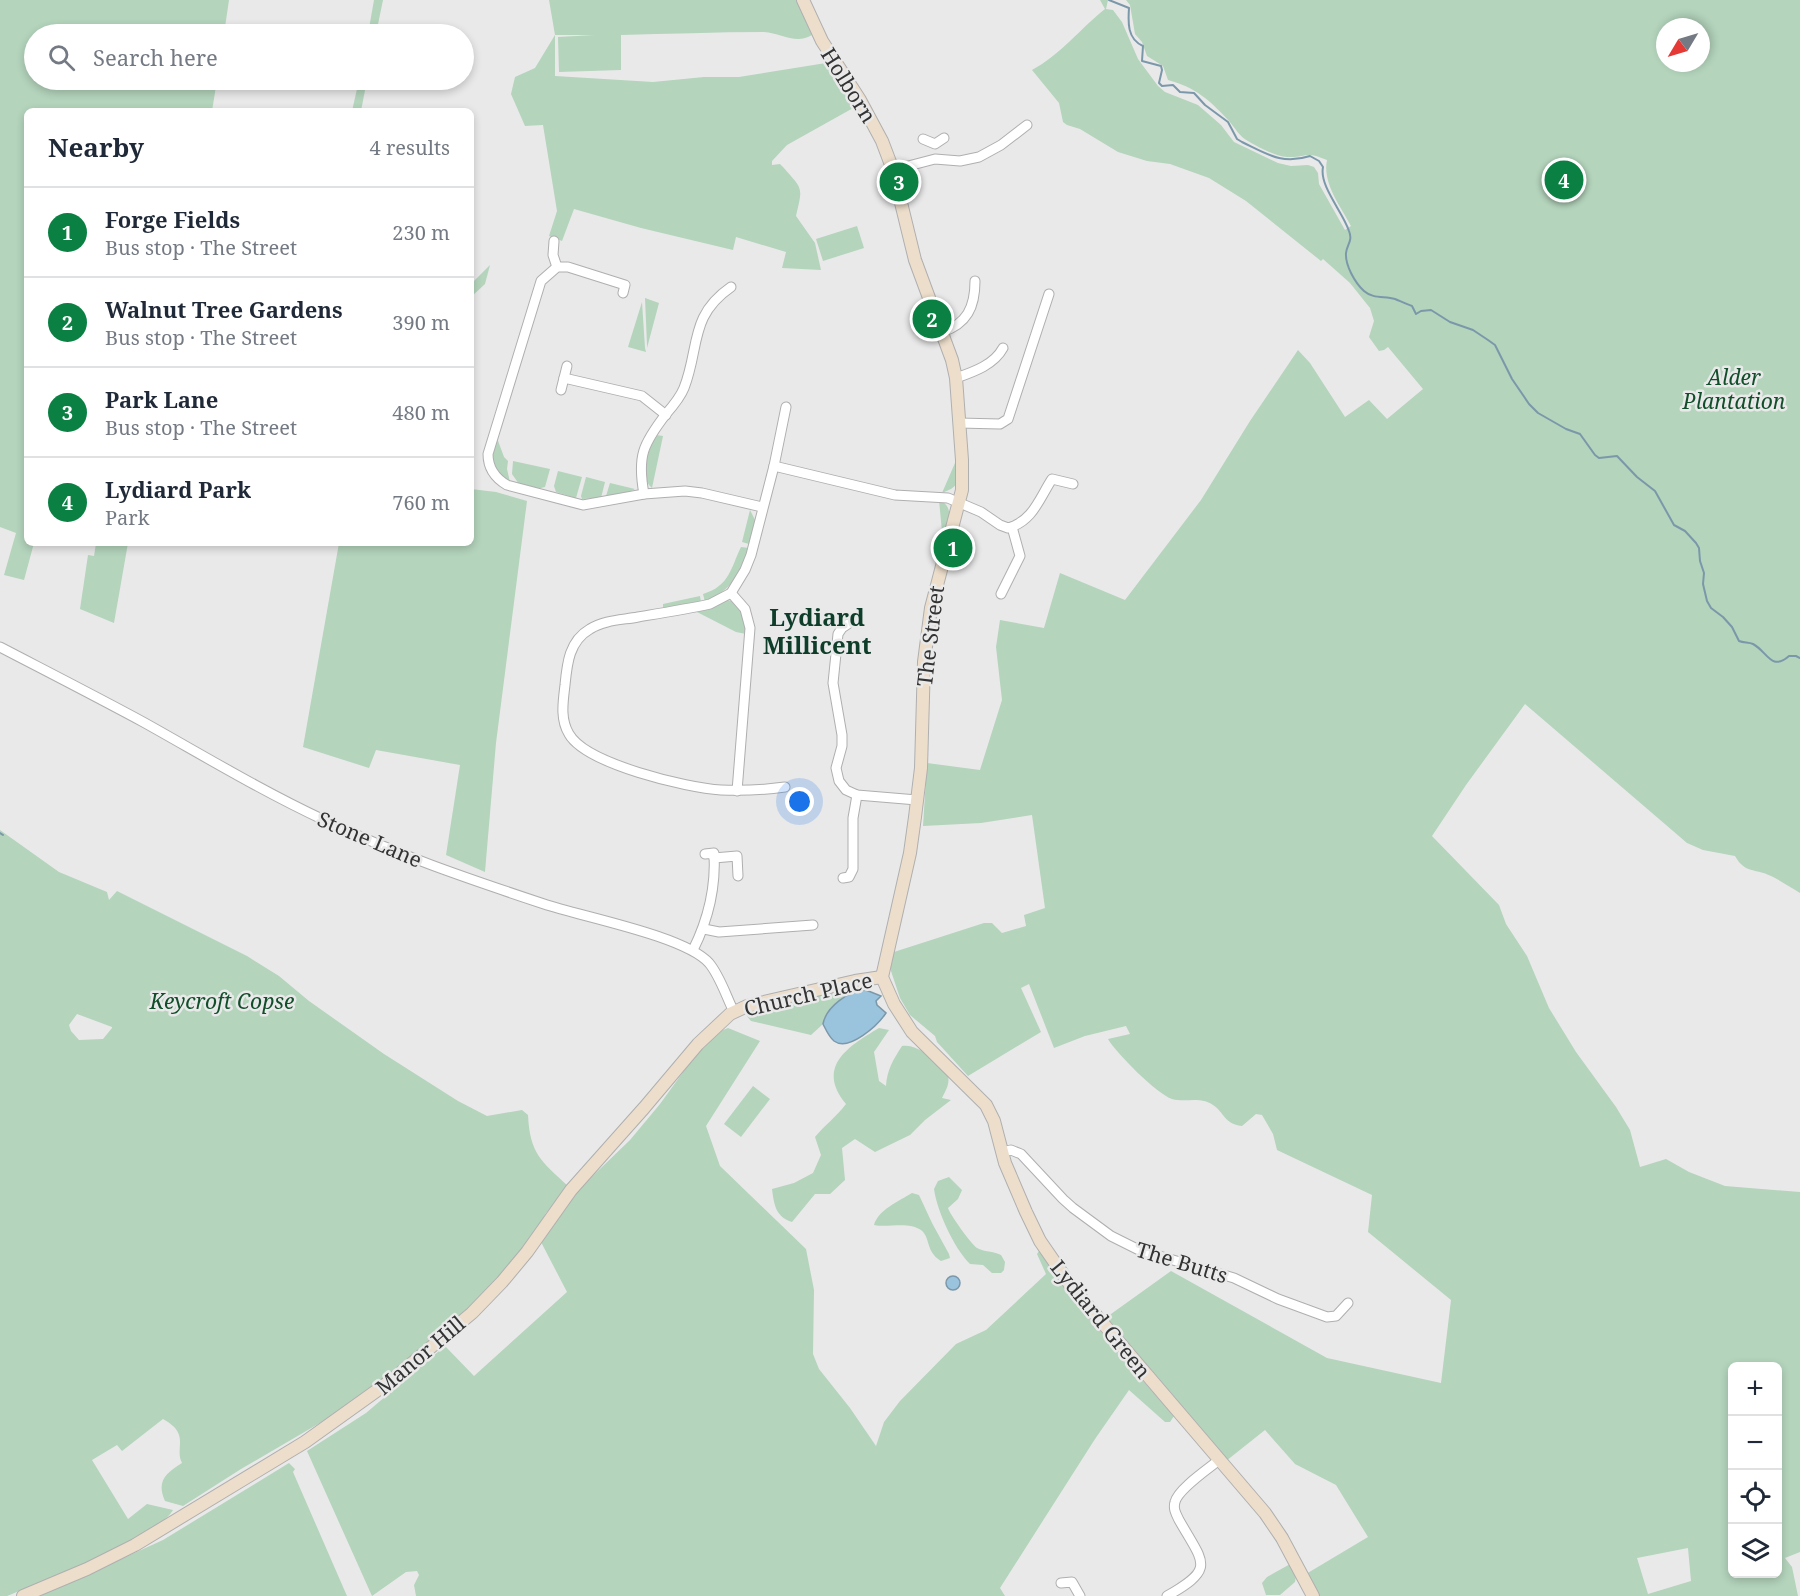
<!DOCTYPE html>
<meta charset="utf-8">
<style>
body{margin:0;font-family:"Noto Serif",serif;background:#f2f2f3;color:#1f2937}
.controls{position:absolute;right:18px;bottom:18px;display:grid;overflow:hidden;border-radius:9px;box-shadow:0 3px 9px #0003}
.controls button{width:54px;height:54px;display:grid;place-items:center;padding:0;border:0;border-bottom:2px solid #e0e1e3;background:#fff;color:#1f2937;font:30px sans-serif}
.compass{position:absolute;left:1656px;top:18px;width:54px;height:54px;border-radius:50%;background:#fff;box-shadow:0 3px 9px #0003;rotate:232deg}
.you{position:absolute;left:800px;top:802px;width:21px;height:21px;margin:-15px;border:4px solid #fff;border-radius:50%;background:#1a73e8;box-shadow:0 0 0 9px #1a73e833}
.badge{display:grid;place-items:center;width:39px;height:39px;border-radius:50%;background:#0b8043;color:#fff;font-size:20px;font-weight:700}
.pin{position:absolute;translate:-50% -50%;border:3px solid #fff;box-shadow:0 2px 6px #0006}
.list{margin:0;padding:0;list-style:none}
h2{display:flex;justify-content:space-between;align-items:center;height:78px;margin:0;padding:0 24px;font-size:26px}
h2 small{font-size:20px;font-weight:400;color:#747a83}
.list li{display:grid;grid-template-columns:39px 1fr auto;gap:18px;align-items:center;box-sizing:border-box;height:90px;padding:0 24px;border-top:2px solid #e0e1e3}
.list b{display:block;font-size:22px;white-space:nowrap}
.list p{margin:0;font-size:20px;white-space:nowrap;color:#747a83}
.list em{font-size:20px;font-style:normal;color:#747a83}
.icon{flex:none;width:33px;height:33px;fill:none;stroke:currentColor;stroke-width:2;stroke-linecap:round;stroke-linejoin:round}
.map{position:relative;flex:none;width:1800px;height:1596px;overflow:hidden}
.search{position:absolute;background:#fff;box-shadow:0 3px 9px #0003;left:24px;top:24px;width:450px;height:66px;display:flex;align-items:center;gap:15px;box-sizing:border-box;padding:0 21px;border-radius:33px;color:#747a83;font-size:22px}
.panel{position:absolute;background:#fff;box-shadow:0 3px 9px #0003;left:24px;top:108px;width:450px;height:438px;border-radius:9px}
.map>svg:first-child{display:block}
.green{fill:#b4d4bc;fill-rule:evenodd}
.water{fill:#9ac3dd;stroke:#7b98aa;stroke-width:1.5}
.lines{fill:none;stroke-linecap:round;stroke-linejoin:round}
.stream{stroke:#7b98aa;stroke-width:2}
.street-casing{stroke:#afafb0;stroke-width:11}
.secondary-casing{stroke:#afafb0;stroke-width:14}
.street{stroke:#fff;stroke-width:9}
.secondary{stroke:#eddecb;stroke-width:12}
.labels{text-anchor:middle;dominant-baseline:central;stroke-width:5;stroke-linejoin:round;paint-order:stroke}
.street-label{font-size:21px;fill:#333;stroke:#e9e9ea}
.park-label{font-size:21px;font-style:italic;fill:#114e2a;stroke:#e9e9ea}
.quarter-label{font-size:24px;font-weight:bold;fill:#0e3d2a;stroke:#e9e9ea}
</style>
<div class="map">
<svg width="1800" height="1596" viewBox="0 0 1800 1596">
<rect width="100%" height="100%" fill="#e9e9ea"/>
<g class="green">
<path d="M0,0H229L224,34H34V80H217L212,111H27V543H34L24,580L4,575L16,533L0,527Z"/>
<path d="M374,0H383L376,34H368Z"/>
<path d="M549,0H796L812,35C796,45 781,33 764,32C716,32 668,34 621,35V70L559,72L558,37L594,35H555V76L653,82L704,77H739L826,63L844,84L855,107L787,145L772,161V165L780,164L783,167C803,190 803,186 796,216L815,243L821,270L782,268L786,252L736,237L733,250L641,228L574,209L562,241L549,236L557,211L543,125L525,126L511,94L515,77L535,68L555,35Z"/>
<path d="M1100,0H1108L1106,9L1113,10L1122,22L1138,59L1158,86L1165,92L1198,105L1221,125L1234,142L1278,163L1291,166L1308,165L1314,167L1318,173L1319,184L1345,230L1351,226C1341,207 1322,183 1327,160C1304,150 1307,158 1287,157C1275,156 1258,147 1248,141C1240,137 1235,128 1229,121C1211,101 1195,87 1168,80L1163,66L1147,56L1142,42L1135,34L1130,5L1126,0H1800V893C1790,887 1781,881 1771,876C1755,868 1745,874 1735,856L1703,850L1687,843L1525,704L1466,785L1432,836L1499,905L1506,924L1527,956L1549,1008L1576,1052L1616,1107L1630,1130L1640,1167L1666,1159L1689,1172L1725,1186L1800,1192V1552L1785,1558L1792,1567L1798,1596H1319L1306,1574L1368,1537L1336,1485L1295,1464L1265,1430L1226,1461L1172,1394L1104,1319L1171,1271L1327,1358L1441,1383L1451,1300L1368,1232L1372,1195L1277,1150L1273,1134L1262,1115L1256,1114L1242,1126C1224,1124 1225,1113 1213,1105C1200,1096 1186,1103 1172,1099C1157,1094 1116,1053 1108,1039L1130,1034L1126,1026L1085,1036L1054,1048L1029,984L1021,988L1041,1032L968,1076L937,1042L935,1036L910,1015L900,998L890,968L894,952L984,923H992L1002,933L1026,926L1024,915L1045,908L1032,815L981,823L923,826L927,763L980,770L1002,700L996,647L1000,620L1044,628L1060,573L1125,600L1201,500L1250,421L1298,350L1310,363L1345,417L1369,400L1387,419L1423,389L1388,347L1384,350L1379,351L1369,337L1374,321L1370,308L1350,283L1323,259L1321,261L1246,201L1209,178L1170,164L1147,161L1118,152L1080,129L1067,125L1063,122L1059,103L1032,70C1060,55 1080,29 1105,9ZM1665,27H1701V63H1665ZM1732,1366H1778V1574H1732ZM1688,1548L1691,1581L1648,1594L1637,1558Z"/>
<path d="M359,80H367L361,111H352Z"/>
<path d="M857,226L864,248L823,261L816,239Z"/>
<path d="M490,265L485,284L471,297V284Z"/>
<path d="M645,298L659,303L647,348V345Z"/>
<path d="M642,302L645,348L646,352L628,347Z"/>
<path d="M656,435L663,436L652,488C637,476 647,449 656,435Z"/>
<path d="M497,438L504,457L508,461L507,469L510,482C488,469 490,459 497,438Z"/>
<path d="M958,449L956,485L951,489L942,493L955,463Z"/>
<path d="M513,461L550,469L545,487L537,489L519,484L512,474Z"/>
<path d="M558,471L582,477L576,498L556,492L554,486Z"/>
<path d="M586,477L605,482L601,498L582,499L581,496Z"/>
<path d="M610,483L635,489L628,493L606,496Z"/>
<path d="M471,489L496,492L527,501L496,743L485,872L446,855L460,765L376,750L369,768L303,747L339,543H471Z"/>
<path d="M939,500C957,507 947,528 943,542Z"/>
<path d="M750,510L755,520L749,544L742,542Z"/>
<path d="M96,543H128L114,623L80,609L88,555L94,556Z"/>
<path d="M741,547L749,548C742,576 731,589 705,602L703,594C730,586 731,567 741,547Z"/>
<path d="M700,596L701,602L663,609V604Z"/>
<path d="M727,600C743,602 745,621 746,634L736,632L695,611Z"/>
<path d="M0,830L59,872L107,892L109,900L117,891L247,956L279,976L309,1001L384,1054L458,1101L487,1116L522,1110L528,1115C530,1154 541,1161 568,1186L546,1213L529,1244L472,1310L354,1403L241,1469L183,1506L165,1501C156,1481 166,1473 182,1463C174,1448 191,1434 163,1419L122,1451L117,1445L92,1460L128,1519L147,1504L173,1510C158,1537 40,1583 7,1596H0ZM77,1014L112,1027V1028L103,1039L79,1040L71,1031L69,1025Z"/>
<path d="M864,985L839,1001L824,1018L823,1024L811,1035L751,1021L746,1015L833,989Z"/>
<path d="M728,1028L760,1041L706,1126L720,1166L806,1249L814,1290L813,1354L819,1369L850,1408L876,1446L884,1422L900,1401L956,1344L986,1330L1046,1274L1037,1254L1041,1248L1048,1261L1108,1341L1174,1416L1170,1422H1165L1129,1390L1095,1439L1000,1588L1005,1596H416L414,1585L419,1575L417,1571L406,1572L372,1596L307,1451L366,1413L445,1346L474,1376L567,1292L541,1242L576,1192L630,1140L660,1104L694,1057L718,1032Z"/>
<path d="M879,1028L889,1030L874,1052L879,1081L886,1086C887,1070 893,1060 902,1046C918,1043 938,1062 948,1075C950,1084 946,1090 942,1098L951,1100L925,1120L910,1135L875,1152L855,1139L842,1148L845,1180L830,1194H815L792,1222C776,1217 774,1205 772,1189L794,1183L813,1173L821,1155L815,1137C825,1125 836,1117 846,1104C816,1067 847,1047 879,1028Z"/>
<path d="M753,1086L770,1099L741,1137L724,1124Z"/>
<path d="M949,1177L962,1190L958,1199L948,1208C949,1213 971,1244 977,1248C984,1252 993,1251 1001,1255L1005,1262L1004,1270L1001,1273H992L983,1265L970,1264C954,1248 937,1211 934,1189L938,1181Z"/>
<path d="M912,1193L919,1195L932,1223L949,1254L950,1258L941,1261C925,1251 931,1238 921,1230C908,1221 888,1228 874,1225C878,1210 899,1201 912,1193Z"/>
<path d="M289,1463L295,1469L293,1472L347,1596H40L163,1540Z"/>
<path d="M1292,1563L1297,1570L1295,1582L1280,1595H1266L1262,1583L1267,1577Z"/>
</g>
<g class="water">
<path d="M866,990L881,996L876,1001L877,1005L886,1013C878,1025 849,1052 834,1041C829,1037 826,1030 823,1024C826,1007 849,990 866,990Z"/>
<circle cx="953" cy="1283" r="7"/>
</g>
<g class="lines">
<g class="stream">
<path d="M1109,0L1129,8C1128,22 1127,39 1143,46L1142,61L1161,66L1162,70L1159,83L1162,86L1173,85L1180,92L1194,93L1205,105L1228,122L1237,139L1242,142C1267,154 1282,165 1310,156L1319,161L1323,167C1319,186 1343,212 1349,231C1353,241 1347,244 1346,253C1345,265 1355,283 1364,291C1373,299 1384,296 1395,299C1400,301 1406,304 1412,306L1416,314L1421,311L1431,310L1450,322L1473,330L1488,340L1495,345L1512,379L1529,404L1538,413L1566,429L1580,434L1595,455L1599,458L1617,456L1637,477L1655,491L1674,525L1685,531L1696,543L1699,548L1700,561L1704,573L1703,584L1707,601L1711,608L1723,617L1732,627L1739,641C1744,643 1749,642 1753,644C1767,651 1771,672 1789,656H1796L1800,658"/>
<path d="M0,833L3,835"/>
</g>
<defs>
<g id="street">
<path d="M923,139L935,144L944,138"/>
<path d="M893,170L935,159L960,161L979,157L1001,145L1027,125"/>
<path d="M554,241L553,255L557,267"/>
<path d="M623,293L625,285L568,267H557L541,281L488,454C488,468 495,478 507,485L583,505L644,494L685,491L702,493L762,507"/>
<path d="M942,332C967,324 975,307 975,281"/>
<path d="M564,378L642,396L666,415"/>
<path d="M956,378C973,372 994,365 1003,348"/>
<path d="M561,390L567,366"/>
<path d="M959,423L1000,424L1008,419L1049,294"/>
<path d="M774,466L895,495L948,498L981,512L1000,525L1008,528C1033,521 1039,499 1052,479L1073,484"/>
<path d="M644,494C637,456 643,444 666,414C673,406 680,398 684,388C700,347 689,316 731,287"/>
<path d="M731,593L745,609L750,628L737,791"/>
<path d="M1001,594L1020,556L1012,527"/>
<path d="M848,624L842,628L838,634L833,683L842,735V746L836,768L839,781L846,790L857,795L917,800"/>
<path d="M0,647C48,672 97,697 145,723C204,756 262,791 324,820C395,854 469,879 544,904C583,917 685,936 709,963C720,976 726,996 734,1012"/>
<path d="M785,787C763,790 742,791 721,790C687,788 586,764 569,734C560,719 563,702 565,685C567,664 569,641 590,629C604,620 622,620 638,617C662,613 687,609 710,604L731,593L745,570L751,555L774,466L786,407"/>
<path d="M714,858L737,856L738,876"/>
<path d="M843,878L849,877L853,869V818L857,795"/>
<path d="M704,929L719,932L813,925"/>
<path d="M693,950C708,920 716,887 714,853L705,854"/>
<path d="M1002,1152L1011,1150L1021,1154L1063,1199L1073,1208L1111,1236L1139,1250L1234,1278L1278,1299L1327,1317L1336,1316L1348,1303"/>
<path d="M1061,1583L1072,1582L1080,1596"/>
<path d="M1167,1596C1216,1568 1204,1564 1179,1520C1176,1514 1173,1509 1175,1502C1178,1489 1208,1469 1219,1460"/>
</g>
<g id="secondary">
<path d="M803,0L822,41L860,100L882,141L893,170L915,260L952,360L956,378L962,460V490L931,608L924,662L921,768L915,817L910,853L882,977L894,1004L912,1032L986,1105L994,1121L1005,1163L1026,1212L1040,1241L1071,1286L1265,1513L1282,1538L1313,1596"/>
<path d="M23,1596L87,1569L135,1545L305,1442L393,1379L472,1313L502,1282L527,1252L571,1190L644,1108L698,1044L730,1014L747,1006L855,981L882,977"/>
</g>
</defs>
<use href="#street" class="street-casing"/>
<use href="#secondary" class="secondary-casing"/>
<use href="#street" class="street"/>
<use href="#secondary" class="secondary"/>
</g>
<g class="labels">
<g class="street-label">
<text transform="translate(849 85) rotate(58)">Holborn</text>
<text transform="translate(930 636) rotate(-83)">The Street</text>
<text transform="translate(370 839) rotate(23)">Stone Lane</text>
<text transform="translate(808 994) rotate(-13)">Church Place</text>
<text transform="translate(1182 1262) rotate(17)">The Butts</text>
<text transform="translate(1101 1319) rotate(51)">Lydiard Green</text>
<text transform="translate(420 1355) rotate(-40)">Manor Hill</text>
</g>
<g class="park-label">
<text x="1734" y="377">Alder<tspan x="1734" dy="24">Plantation</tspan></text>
<text x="222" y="1001">Keycroft Copse</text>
</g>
<g class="quarter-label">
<text x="817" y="616">Lydiard<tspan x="817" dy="28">Millicent</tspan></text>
</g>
</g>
</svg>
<div class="controls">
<button>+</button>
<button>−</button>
<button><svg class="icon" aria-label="locate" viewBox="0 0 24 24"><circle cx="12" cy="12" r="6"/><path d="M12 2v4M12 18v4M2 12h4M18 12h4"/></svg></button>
<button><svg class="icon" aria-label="layers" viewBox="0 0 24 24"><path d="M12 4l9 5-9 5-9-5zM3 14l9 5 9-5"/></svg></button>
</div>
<svg class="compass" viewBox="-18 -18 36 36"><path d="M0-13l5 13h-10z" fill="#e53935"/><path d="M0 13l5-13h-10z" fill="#747a83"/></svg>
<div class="you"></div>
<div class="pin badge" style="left:953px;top:548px">1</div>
<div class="pin badge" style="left:932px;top:319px">2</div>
<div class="pin badge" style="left:899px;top:182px">3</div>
<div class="pin badge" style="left:1564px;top:180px">4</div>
<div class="search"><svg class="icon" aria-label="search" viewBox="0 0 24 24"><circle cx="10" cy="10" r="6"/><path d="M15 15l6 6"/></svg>Search here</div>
<section class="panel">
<h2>Nearby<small>4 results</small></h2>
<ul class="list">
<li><span class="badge">1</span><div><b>Forge Fields</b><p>Bus stop · The Street</p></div><em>230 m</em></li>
<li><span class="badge">2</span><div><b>Walnut Tree Gardens</b><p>Bus stop · The Street</p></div><em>390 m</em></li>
<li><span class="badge">3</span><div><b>Park Lane</b><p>Bus stop · The Street</p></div><em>480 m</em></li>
<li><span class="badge">4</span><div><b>Lydiard Park</b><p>Park</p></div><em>760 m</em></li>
</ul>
</section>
</div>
